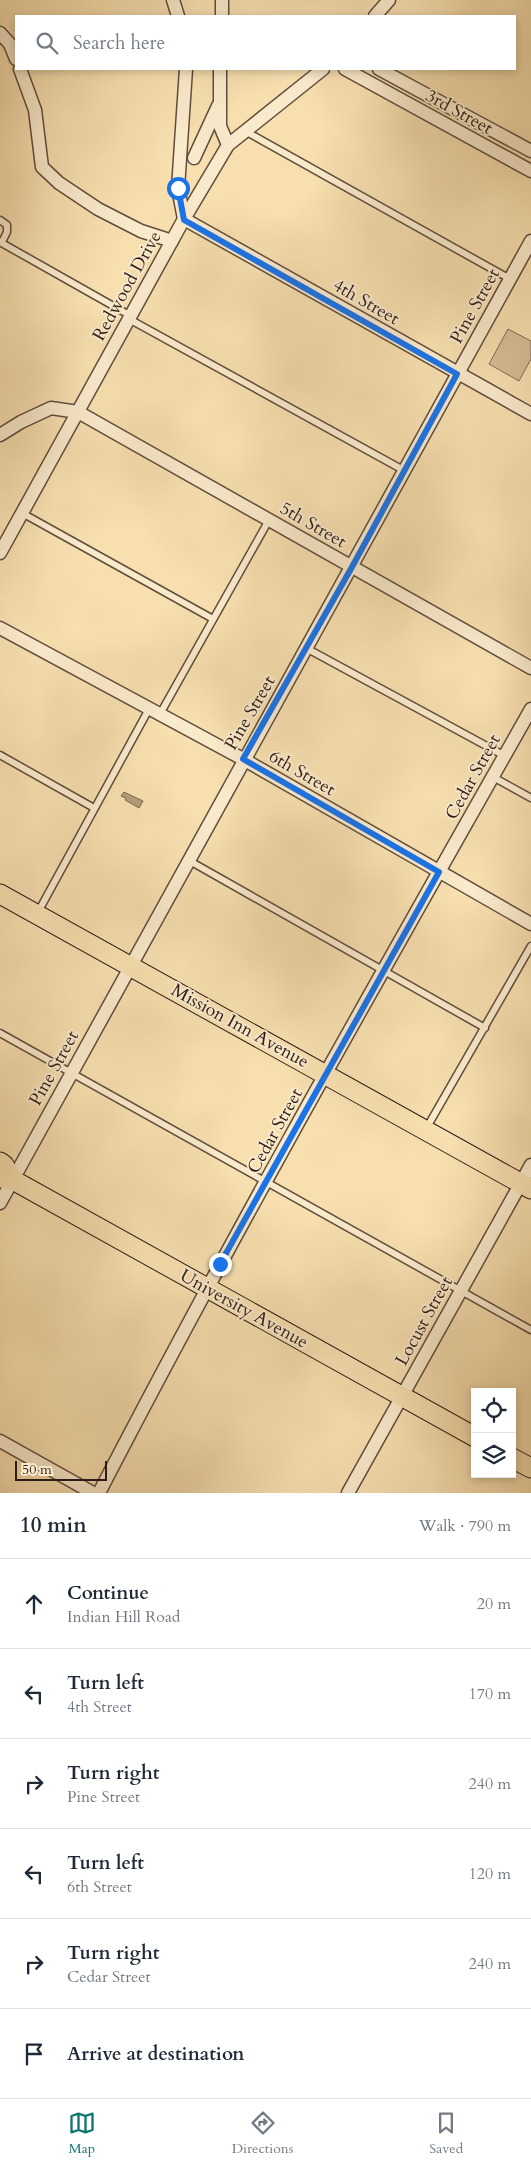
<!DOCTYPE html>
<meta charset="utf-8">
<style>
body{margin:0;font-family:Cardo,serif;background:#f2f2f3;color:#1f2937}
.controls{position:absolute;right:15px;bottom:15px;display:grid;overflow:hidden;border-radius:0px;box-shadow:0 2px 8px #0003}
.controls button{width:45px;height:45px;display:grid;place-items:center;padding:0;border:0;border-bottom:1px solid #e0e1e3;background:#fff;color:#1f2937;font:25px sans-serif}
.scale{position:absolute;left:15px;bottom:12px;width:92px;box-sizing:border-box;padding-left:5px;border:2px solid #2d1c15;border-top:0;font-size:14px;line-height:18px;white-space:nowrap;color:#2d1c15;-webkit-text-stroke:4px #faeacc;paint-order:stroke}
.stop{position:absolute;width:15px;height:15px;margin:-11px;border:4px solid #1a73e8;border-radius:50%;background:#fff}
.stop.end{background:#1a73e8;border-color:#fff;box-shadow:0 1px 5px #0008}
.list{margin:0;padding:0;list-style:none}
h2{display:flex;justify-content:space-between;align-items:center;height:65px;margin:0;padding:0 20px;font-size:21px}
h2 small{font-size:16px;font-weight:400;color:#747a83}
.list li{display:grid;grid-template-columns:32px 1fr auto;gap:15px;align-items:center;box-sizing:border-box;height:90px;padding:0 20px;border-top:1px solid #e0e1e3}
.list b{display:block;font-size:19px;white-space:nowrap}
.list p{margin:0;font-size:16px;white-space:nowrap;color:#747a83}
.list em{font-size:16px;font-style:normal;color:#747a83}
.icon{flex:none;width:28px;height:28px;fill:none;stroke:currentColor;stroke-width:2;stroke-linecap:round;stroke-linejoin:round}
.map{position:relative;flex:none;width:531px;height:1493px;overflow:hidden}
.search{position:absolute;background:#fff;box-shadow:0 2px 8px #0003;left:15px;right:15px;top:15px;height:55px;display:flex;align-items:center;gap:12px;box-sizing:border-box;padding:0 18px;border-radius:0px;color:#747a83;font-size:19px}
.sheet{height:605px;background:#fff}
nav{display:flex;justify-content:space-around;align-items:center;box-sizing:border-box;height:70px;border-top:1px solid #e0e1e3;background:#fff;font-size:14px;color:#747a83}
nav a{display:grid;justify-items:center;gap:2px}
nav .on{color:#0f766e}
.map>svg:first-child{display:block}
.green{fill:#d5be96;stroke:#816d56}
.water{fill:#b29d7b;stroke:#7d6952}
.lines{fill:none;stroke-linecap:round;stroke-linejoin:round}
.lane-casing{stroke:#604d3c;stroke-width:9}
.street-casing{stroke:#604d3c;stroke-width:15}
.primary-casing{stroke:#2d1c15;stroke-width:21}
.lane{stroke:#faeacc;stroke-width:6}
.street{stroke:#faeacc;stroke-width:12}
.primary{stroke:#f7dfb0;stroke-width:19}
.route{stroke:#1a73e8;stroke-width:6}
.labels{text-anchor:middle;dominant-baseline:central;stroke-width:4;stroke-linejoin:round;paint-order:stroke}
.street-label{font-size:18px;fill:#2d1c15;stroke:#faeacc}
</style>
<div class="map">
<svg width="531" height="1493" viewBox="0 0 531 1493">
<rect width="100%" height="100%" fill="#f7dfb0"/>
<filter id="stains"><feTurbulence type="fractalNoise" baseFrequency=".004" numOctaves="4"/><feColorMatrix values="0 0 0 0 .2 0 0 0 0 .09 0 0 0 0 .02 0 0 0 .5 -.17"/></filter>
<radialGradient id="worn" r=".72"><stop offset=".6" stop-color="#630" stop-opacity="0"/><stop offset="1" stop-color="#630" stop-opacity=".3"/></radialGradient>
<path class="green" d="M508,329L531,341V359L519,381L489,364Z"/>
<path class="water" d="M124,792L143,801L139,808L125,800L126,798L121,796Z"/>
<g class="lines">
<defs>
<g id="lane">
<path d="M245,131L510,279"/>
<path d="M0,220L7,225V232L2,242"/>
<path d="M0,242L131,316"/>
<path d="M129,319L405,471"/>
<path d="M22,513L213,619"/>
<path d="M306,648L505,756"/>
<path d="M160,714L269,520"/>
<path d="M0,755L94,808"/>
<path d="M493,777L531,798"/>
<path d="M188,860L485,1028"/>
<path d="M37,914L149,709"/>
<path d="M0,1033L531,1330"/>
<path d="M426,1129L531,946"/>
</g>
<g id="street">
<path d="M173,0L178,16"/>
<path d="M222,16V0"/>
<path d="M375,16L389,0"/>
<path d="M0,33L10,44L16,59"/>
<path d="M20,69L35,110L42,167L59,183L98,209L141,231L172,241"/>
<path d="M186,69L178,188L184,219L531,414"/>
<path d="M220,69V126L228,145"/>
<path d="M345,69L531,171"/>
<path d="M379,69L531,151"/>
<path d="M194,158L218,106"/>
<path d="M0,435L21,422L51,408L78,412L531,668"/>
<path d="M0,553L184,219L228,145L323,69"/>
<path d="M0,628L243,759L531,924"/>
<path d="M0,1203L531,241"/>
<path d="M0,1441L93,1493"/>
<path d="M99,1493C236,1228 384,969 531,709"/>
<path d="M348,1493L531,1165"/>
</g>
<g id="primary">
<path d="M0,894L531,1189"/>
<path d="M0,1162L4,1165L13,1180"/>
<path d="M0,1178L13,1180L475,1437"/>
<path d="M512,1458L531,1468"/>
</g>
</defs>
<use href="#lane" class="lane-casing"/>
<use href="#street" class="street-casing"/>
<use href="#primary" class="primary-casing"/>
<use href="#lane" class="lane"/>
<use href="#street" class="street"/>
<use href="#primary" class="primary"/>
</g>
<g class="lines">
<path class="route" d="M178,188L184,220L457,374L352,567L243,759L439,872L220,1264"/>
</g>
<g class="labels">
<g class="street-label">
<text transform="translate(459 112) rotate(29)">3rd Street</text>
<text transform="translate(127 286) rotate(-61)">Redwood Drive</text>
<text transform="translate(366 302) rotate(30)">4th Street</text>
<text transform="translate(475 306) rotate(-61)">Pine Street</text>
<text transform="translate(313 525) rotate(30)">5th Street</text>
<text transform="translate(250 713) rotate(-60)">Pine Street</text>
<text transform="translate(302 773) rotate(30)">6th Street</text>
<text transform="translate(473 777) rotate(-61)">Cedar Street</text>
<text transform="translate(240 1026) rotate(29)">Mission Inn Avenue</text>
<text transform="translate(54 1068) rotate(-61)">Pine Street</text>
<text transform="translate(275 1131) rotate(-61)">Cedar Street</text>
<text transform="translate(244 1309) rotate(29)">University Avenue</text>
<text transform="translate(424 1321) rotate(-61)">Locust Street</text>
</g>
</g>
<rect width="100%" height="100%" filter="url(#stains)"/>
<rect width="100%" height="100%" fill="url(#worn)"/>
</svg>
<div class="controls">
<button><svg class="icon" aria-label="locate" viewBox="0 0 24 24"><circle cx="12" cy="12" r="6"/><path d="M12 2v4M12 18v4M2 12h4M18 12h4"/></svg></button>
<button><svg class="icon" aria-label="layers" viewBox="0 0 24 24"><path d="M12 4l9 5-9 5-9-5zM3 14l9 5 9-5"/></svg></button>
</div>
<div class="scale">50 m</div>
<div class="stop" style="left:178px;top:188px"></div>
<div class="stop end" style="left:220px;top:1264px"></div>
<div class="search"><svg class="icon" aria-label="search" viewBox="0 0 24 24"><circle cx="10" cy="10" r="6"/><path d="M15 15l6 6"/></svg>Search here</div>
</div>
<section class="sheet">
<h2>10 min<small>Walk · 790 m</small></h2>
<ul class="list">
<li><svg class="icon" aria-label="ahead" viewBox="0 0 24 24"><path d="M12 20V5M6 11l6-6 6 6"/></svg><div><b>Continue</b><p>Indian Hill Road</p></div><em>20 m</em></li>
<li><svg class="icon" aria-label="left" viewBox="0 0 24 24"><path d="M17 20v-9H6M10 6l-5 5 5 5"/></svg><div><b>Turn left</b><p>4th Street</p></div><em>170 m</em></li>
<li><svg class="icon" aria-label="right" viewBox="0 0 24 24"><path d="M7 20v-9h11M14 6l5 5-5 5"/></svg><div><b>Turn right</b><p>Pine Street</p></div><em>240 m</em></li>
<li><svg class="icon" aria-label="left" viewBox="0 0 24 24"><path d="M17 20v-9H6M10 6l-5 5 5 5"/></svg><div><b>Turn left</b><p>6th Street</p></div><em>120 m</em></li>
<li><svg class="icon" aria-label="right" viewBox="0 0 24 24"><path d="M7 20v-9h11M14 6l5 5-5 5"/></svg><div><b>Turn right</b><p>Cedar Street</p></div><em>240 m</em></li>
<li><svg class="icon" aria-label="arrive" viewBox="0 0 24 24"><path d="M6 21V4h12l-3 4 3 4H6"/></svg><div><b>Arrive at destination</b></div></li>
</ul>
</section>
<nav>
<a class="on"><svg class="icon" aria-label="map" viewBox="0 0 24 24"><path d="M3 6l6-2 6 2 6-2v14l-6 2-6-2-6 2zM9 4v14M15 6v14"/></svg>Map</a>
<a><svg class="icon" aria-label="directions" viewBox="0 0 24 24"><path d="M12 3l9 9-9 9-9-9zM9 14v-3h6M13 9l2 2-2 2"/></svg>Directions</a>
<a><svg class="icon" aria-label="saved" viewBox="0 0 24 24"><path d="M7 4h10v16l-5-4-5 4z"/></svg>Saved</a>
</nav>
